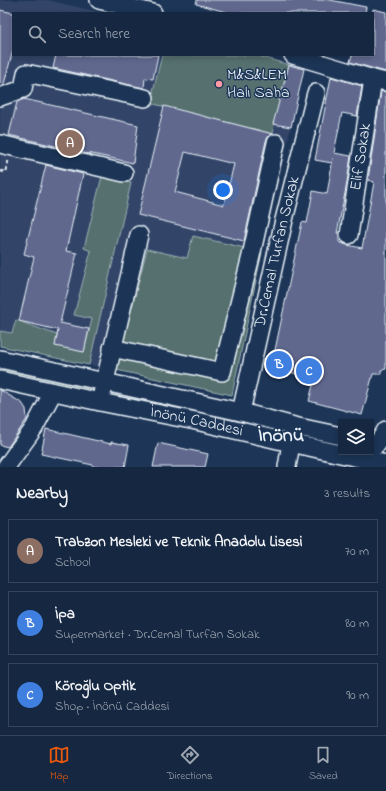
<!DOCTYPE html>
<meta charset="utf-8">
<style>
body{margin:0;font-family:"Indie Flower",sans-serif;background:#1f3048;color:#f1f3f6}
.controls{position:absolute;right:12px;bottom:12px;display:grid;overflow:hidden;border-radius:0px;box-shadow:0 2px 6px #0003}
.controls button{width:36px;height:36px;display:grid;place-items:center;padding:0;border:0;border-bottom:1px solid #35445a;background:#162841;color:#f1f3f6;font:20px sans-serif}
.you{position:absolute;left:223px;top:190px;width:14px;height:14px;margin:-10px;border:3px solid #fff;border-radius:50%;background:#1a73e8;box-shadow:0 0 0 6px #1a73e833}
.badge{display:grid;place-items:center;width:26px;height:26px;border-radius:50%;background:#ea580c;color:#fff;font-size:13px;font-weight:700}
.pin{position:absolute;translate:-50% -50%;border:2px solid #fff;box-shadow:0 1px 4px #0006}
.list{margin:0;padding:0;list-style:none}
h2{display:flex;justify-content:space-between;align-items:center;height:52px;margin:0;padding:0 16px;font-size:17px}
h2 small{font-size:13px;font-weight:400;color:#9ea6b1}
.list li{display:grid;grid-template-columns:26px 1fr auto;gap:12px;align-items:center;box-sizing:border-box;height:64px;margin:0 8px 8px;padding:0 8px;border:1px solid #35445a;border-radius:0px}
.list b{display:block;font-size:15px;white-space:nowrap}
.list p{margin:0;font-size:13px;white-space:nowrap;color:#9ea6b1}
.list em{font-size:13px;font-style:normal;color:#9ea6b1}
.icon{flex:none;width:22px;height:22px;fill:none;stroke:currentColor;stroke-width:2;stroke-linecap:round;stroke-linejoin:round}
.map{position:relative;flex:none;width:386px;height:467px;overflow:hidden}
.search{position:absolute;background:#162841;box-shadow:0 2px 6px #0003;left:12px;right:12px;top:12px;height:44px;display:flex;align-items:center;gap:10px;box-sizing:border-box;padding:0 14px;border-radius:0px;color:#9ea6b1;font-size:15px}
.sheet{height:268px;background:#162841}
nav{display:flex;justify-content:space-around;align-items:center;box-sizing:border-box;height:56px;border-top:1px solid #35445a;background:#162841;font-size:11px;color:#9ea6b1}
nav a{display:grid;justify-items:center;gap:2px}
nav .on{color:#ea580c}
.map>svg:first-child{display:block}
.built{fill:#314468}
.green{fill:#54706e;stroke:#9eb0b3}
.building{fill:#61688e;stroke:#e8f1f8;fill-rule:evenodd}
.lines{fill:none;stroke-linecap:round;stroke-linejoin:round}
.minor-casing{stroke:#e8f1f8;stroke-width:20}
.path{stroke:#e8f1f8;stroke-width:2.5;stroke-dasharray:4 3;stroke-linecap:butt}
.minor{stroke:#1d3557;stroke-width:17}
.poi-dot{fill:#ff9aa2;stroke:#1d3557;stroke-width:1.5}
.labels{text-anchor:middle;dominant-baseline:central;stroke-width:3;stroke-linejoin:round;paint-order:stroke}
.poi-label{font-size:16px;fill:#e8f1f8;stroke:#1d3557;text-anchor:start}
.street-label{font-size:16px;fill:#e8f1f8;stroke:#1d3557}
.district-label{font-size:20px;font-weight:bold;fill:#e8f1f8;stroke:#1d3557}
</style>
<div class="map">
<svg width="386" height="467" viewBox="0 0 386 467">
<rect width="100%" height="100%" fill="#1d3557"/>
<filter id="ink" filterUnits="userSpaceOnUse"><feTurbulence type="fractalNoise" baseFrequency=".025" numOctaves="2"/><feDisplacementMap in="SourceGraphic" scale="8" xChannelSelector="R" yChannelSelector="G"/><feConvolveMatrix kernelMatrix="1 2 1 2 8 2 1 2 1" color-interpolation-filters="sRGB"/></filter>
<g filter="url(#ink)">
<path class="built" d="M0,0H48L103,13H13V55H256L289,65L304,69L262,252L232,395L0,346Z"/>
<g class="green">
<path d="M162,55H256L289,65L274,124L273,134L150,103Z"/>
<path d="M102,176L131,183L89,365L0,346V331L12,333L16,320L57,335L55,346L84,352L92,319L74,315L91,251L84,248Z"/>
<path d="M193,236L262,252L232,395L116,370L147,249L187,258Z"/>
<path d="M0,368L87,387L86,392L0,372Z"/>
</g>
<g class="building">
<path d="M197,0H330L366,7L365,13H230L196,4Z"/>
<path d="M373,9L386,12V72L350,62L352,55H373Z"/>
<path d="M0,10L13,13V50L4,84L0,83Z"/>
<path d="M56,55H158L153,79L145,78L144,88L53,68Z"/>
<path d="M289,65L304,69L291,127L273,124Z"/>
<path d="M331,77L362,86L357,116L342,113L334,153L351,156L346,188L337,233H339V242L347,245L362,248L374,182L368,180L381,91L386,92V369L381,370V374H373L362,415L309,401L315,377L271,369L302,222L307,223L313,191L327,194L333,158L332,163L315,160Z"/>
<path d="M24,99L138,125L133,163L88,153V154L9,135L17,102Z"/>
<path d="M164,106L273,134L268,137L266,141L244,241L138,215ZM185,152L234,164L224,205L175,192Z"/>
<path d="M46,165L83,174L66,251L77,253L60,323L89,329L84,352L55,346L58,330L19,321L34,257L24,254Z"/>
<path d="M0,390L22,403L26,409L27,419L8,447L0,445Z"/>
<path d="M46,429L111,444V442L129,445L125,467H93V465L41,454Z"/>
<path d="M158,443L208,454L205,467H153Z"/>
</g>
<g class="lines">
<defs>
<g id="minor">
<path d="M99,0L153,13"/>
<path d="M293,55L373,79L386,82"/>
<path d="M0,97L23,89L26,73L145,98"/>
<path d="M0,144L124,173"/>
<path id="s1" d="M349,235L373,79"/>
<path d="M112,348L222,372L251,256L276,143"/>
<path d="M0,359L241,412L294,426L341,436"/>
<path id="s2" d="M0,380L100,402L196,421L291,443L386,464"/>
<path d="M102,394L139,235"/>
<path id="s3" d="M241,412L284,220L316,93"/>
<path d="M371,450L378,443L386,430"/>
<path d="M6,467L34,428L53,392"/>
<path d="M287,467L293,432"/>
</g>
</defs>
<use href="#minor" class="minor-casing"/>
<path class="path" d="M0,171L6,172L8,161"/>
<use href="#minor" class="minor"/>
</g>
</g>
<circle class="poi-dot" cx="219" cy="84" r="4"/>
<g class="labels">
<g class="poi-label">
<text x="227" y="75">M&amp;S&amp;LEM<tspan x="227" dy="18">Halı Saha</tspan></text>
</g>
<g class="street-label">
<text stroke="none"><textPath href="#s1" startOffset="79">Elif Sokak</textPath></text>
<text stroke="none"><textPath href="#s3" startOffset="164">Dr.Cemal Turfan Sokak</textPath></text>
<text stroke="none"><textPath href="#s2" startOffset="201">İnönü Caddesi</textPath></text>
</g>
<g class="district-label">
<text x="281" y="436">İnönü</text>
</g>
</g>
</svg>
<div class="controls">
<button><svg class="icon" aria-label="layers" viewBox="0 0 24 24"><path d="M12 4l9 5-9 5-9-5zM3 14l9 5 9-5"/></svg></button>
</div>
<div class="you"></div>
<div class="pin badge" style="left:70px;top:143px;background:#8d6e63">A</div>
<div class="pin badge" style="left:279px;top:364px;background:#3f7fe0">B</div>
<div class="pin badge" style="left:309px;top:371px;background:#3f7fe0">C</div>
<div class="search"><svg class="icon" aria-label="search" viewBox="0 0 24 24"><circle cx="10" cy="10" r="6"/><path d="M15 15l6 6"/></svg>Search here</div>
</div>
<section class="sheet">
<h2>Nearby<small>3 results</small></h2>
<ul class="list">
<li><span class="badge" style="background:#8d6e63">A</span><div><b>Trabzon Mesleki ve Teknik Anadolu Lisesi</b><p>School</p></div><em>70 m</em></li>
<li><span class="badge" style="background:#3f7fe0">B</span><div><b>İpa</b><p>Supermarket · Dr.Cemal Turfan Sokak</p></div><em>80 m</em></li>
<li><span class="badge" style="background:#3f7fe0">C</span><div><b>Köroğlu Optik</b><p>Shop · İnönü Caddesi</p></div><em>90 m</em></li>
</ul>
</section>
<nav>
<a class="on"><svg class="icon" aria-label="map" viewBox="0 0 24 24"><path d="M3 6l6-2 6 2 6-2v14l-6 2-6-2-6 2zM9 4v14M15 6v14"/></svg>Map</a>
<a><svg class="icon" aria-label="directions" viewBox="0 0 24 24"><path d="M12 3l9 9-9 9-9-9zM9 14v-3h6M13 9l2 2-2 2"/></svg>Directions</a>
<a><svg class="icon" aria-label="saved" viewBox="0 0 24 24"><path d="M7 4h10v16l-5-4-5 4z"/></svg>Saved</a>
</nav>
